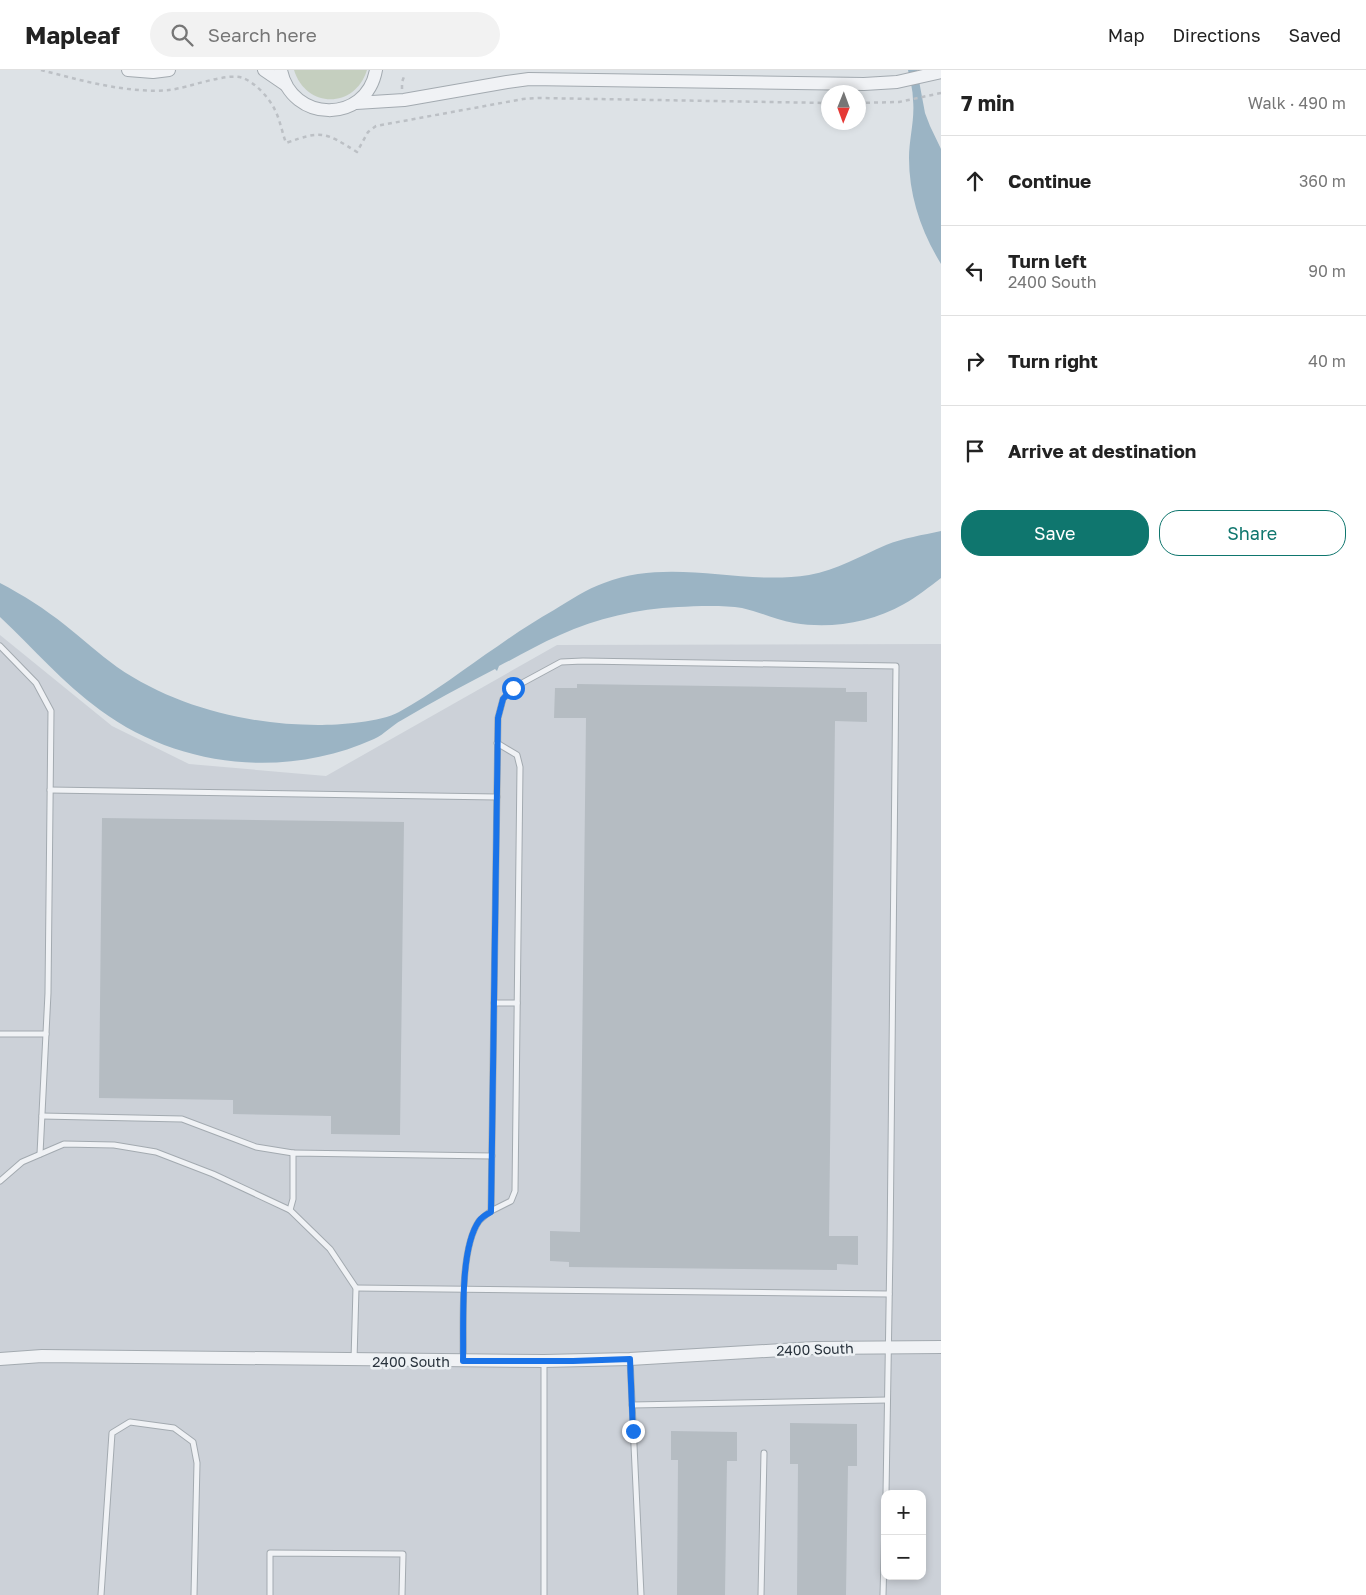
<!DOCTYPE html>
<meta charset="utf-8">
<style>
body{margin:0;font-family:"Golos Text",sans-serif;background:#f2f2f2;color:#222}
.controls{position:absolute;right:15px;bottom:15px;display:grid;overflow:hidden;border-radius:10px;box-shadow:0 2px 8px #0003}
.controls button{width:45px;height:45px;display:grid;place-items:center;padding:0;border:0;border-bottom:1px solid #e0e0e0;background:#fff;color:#222;font:25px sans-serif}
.compass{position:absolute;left:821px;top:15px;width:45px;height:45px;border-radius:50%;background:#fff;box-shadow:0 2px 8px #0003;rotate:181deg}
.stop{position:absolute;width:15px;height:15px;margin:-11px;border:4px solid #1a73e8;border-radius:50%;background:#fff}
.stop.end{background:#1a73e8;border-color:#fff;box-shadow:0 1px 5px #0008}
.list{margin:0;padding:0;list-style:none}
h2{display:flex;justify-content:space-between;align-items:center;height:65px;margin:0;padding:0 20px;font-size:21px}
h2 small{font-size:16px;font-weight:400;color:#767676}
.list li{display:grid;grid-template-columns:32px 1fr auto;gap:15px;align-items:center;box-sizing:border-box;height:90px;padding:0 20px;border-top:1px solid #e0e0e0}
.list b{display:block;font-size:19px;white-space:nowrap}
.list p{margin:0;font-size:16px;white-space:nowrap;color:#767676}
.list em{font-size:16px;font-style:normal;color:#767676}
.actions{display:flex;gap:10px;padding:15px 20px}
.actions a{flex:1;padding:11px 0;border:1px solid #0f766e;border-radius:20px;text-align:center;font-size:18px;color:#0f766e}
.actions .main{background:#0f766e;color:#fff}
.icon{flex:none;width:28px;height:28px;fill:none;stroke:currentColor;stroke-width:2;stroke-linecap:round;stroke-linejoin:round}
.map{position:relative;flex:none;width:941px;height:1525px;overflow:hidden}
header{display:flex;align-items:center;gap:30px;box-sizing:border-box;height:70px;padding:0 25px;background:#fff;border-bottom:1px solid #e0e0e0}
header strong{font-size:24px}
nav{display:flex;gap:28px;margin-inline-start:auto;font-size:18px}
.search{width:350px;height:45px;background:#f2f2f2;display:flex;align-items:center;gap:12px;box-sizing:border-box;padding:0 18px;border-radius:28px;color:#767676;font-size:19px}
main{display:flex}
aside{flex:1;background:#fff}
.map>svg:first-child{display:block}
.built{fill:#ccd1d8;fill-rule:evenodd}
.green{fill:#c5cfbf}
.water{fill:#9bb4c4}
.building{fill:#b5bcc2}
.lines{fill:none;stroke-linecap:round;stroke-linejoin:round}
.service-casing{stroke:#a3aab0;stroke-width:7}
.tertiary-casing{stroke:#a3aab0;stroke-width:14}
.path{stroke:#bcc0c5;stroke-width:2.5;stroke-dasharray:4 4;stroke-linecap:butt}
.service{stroke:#f0f2f5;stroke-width:5}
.tertiary{stroke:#f0f2f5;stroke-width:12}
.route{stroke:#1a73e8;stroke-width:6}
.labels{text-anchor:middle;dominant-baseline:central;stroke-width:5;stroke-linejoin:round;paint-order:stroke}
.street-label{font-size:14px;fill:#28323c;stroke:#edf1f4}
</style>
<header>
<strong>Mapleaf</strong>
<div class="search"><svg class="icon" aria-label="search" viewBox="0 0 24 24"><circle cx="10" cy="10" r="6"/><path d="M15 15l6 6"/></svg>Search here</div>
<nav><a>Map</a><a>Directions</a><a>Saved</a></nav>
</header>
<main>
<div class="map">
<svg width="941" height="1525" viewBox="0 0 941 1525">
<rect width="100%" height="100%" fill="#dde2e6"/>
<path class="built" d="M0,565L112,656L189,694L326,706L557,575L941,574V1525H0ZM885,1424H922V1506H885Z"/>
<path class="green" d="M294,0H367C355,39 306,39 294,0Z"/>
<g class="water">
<path d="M908,0H917L925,43L930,56L941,79V194C921,161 909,126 909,88C909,69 915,49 913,30C913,20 910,10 908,0Z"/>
<path d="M941,461V508C929,517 917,527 904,534C871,553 830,559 794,553C776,550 760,542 742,538C724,535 697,536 678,537C637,539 597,548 560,565C539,574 519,586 499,596L497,601L495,599C464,615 432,632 402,650C392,655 385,664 374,669C286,709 178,698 100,640C63,613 33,578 0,547V513C23,525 45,539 65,555C83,569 99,584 117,597C175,637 249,655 318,655C339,655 381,652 399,642C434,623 465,598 498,576C516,563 535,551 554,540C570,530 587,519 604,513C672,487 741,516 809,505C837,500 860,486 886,475C903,468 923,465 941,461Z"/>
</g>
<g class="building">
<path d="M577,614L846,618V622H867V652L835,651L829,1166H858V1195L837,1194V1200L569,1197V1192L550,1191V1161L580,1162L586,648H554L555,618H577Z"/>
<path d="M102,748L404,752L400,1065L331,1064V1046L233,1044V1030L99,1028Z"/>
<path d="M790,1353L857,1354V1396H848L846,1525H797L798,1394H790Z"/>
<path d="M671,1361L737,1362V1391H727L725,1525H677L678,1390H671Z"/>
</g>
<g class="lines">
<defs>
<g id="service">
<path d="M0,576L36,613L51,641L48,923L40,1084"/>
<path d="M50,720L497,727"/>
<path d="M494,933H517"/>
<path d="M0,964H46"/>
<path d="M42,1046L182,1049L256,1077L293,1083"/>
<path d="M0,1111L22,1092L64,1074L114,1075L156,1082L213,1104L290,1140L330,1179L356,1218L354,1290"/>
<path d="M290,1140L293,1129V1083L492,1086"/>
<path d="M491,1141L511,1131L515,1121L520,697L517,685L497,673"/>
<path d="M356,1218L889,1224"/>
<path d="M463,1289C464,1254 459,1180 479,1151C482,1148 487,1144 491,1141L498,648L503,629L513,618L561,592L583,591L896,596L890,1177L886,1424"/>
<path d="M630,1289L641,1525"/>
<path d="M544,1292V1525"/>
<path d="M632,1335L887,1330"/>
<path d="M101,1525L112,1363L130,1352L174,1358L193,1372L197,1393L194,1525"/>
<path d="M270,1525V1483L403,1484L402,1525"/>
<path d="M761,1525L764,1383"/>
<path d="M883,1525L885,1452"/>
</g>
<g id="tertiary">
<path d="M128,0L153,2L169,0"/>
<path d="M264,0L286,15"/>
<path d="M281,0C291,52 366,55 376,0"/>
<path d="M356,33L404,30L507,12L529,9L864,14L897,12L941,2"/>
<path d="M0,1289L42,1286L544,1291L630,1289L815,1278L941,1277"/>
</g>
</defs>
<use href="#service" class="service-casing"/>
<use href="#tertiary" class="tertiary-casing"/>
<g class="path">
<path d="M41,0C79,10 129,24 169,20C188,18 227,2 243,8C256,13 270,29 275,40C280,50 282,62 286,73C322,60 325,62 357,82L368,62L376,56L523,29L539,28L828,33"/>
<path d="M402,19V12L405,4"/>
<path d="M858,33L899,32L941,23"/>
</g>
<use href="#service" class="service"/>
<use href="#tertiary" class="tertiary"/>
</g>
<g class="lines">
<path class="route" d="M513,618L503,629L498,648L491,1142C487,1144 482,1147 479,1151C459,1179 464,1256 463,1291H573L630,1289L633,1361"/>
</g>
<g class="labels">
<g class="street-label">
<text transform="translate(815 1279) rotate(-2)">2400 South</text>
<text x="411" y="1291">2400 South</text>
</g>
</g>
</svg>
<div class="controls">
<button>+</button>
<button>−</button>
</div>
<svg class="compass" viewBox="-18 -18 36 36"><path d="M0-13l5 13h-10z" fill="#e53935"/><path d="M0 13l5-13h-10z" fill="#767676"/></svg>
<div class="stop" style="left:513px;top:618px"></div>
<div class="stop end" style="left:633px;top:1361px"></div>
</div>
<aside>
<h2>7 min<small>Walk · 490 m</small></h2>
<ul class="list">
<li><svg class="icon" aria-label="ahead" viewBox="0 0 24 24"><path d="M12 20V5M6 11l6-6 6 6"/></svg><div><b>Continue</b></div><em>360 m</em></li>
<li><svg class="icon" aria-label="left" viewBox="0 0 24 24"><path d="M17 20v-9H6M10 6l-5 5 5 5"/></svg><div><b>Turn left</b><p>2400 South</p></div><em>90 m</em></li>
<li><svg class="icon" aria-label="right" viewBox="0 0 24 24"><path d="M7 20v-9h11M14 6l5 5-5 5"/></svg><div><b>Turn right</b></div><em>40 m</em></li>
<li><svg class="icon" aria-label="arrive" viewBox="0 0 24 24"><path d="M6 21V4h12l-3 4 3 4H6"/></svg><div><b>Arrive at destination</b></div></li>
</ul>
<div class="actions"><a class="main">Save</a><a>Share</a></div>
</aside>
</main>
